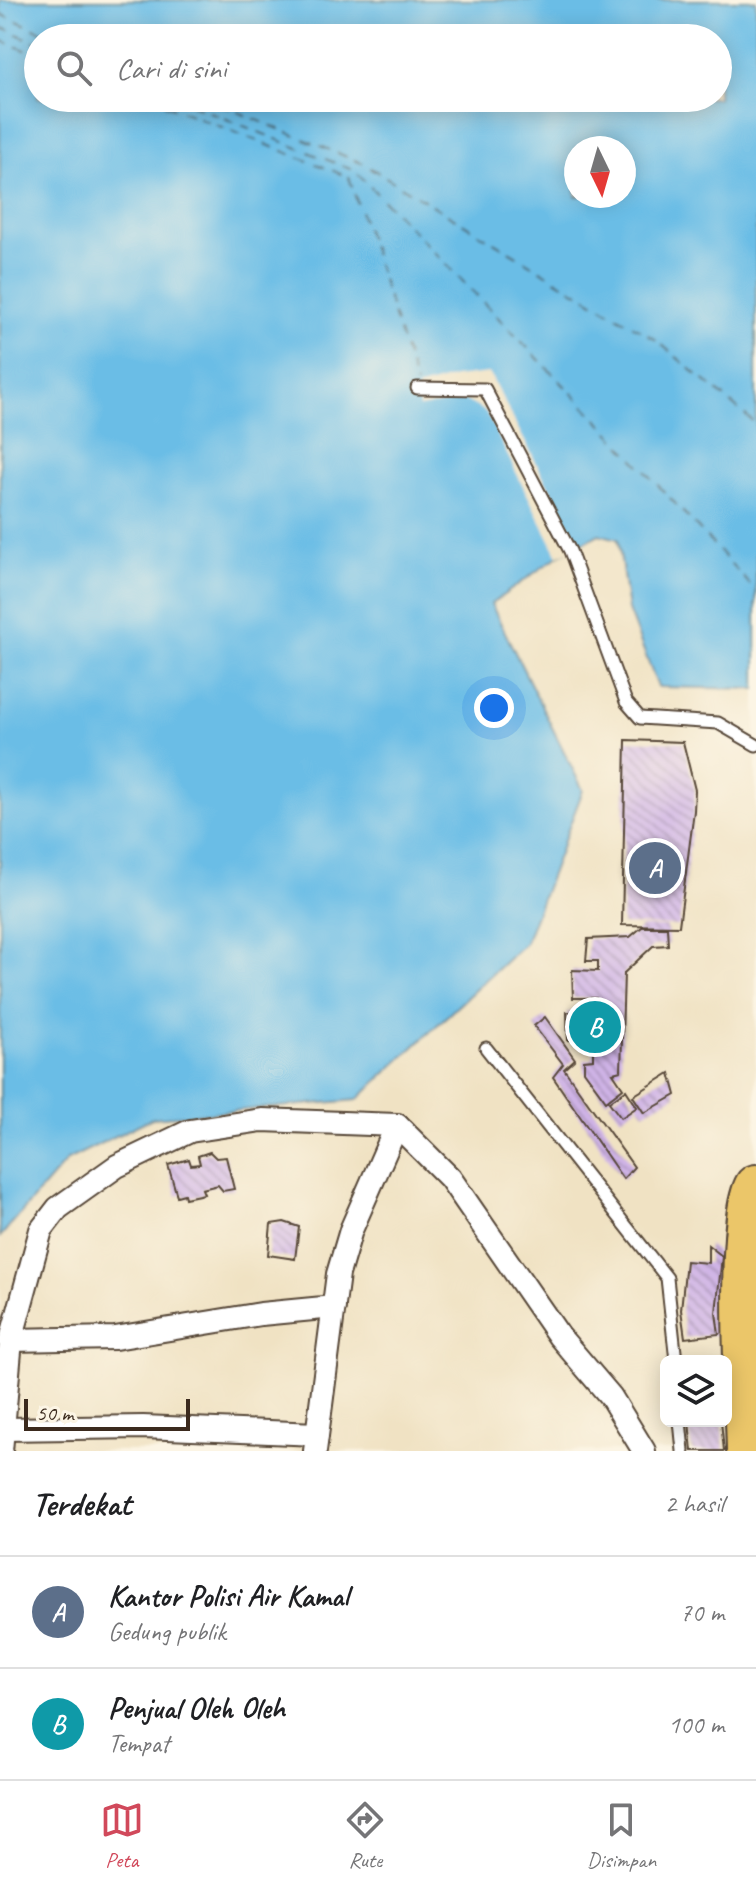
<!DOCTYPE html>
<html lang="id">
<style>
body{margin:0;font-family:Caveat,sans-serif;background:#f6f6f6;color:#202124}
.controls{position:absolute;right:24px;bottom:24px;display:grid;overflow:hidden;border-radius:12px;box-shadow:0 4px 20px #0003}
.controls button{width:72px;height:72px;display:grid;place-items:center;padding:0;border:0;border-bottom:2px solid #e0e0e0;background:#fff;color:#202124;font:40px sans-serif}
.compass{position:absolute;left:564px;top:136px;width:72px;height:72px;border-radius:50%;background:#fff;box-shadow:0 4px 20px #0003;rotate:175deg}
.scale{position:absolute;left:24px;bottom:20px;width:166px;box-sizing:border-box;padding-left:8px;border:4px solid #3b2a1e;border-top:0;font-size:22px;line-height:28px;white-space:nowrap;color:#3b2a1e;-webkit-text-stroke:6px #fcf5e5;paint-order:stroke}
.you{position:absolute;left:494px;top:708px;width:28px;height:28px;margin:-20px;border:6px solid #fff;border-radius:50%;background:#1a73e8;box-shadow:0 0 0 12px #1a73e833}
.badge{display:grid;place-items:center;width:52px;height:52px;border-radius:50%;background:#d1495b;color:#fff;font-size:26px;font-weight:700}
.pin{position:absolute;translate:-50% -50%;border:4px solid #fff;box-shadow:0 2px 8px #0006}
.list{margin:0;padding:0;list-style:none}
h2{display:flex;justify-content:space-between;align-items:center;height:104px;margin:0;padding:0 32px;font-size:34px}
h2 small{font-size:26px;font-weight:400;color:#757577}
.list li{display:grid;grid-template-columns:52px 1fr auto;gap:24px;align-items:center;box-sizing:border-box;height:112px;padding:0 32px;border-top:2px solid #e0e0e0}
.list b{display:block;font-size:30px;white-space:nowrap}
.list p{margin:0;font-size:26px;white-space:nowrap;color:#757577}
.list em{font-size:26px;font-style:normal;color:#757577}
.icon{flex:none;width:44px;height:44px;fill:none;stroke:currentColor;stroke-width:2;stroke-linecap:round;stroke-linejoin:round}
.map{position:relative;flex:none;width:756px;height:1451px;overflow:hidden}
.search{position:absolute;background:#fff;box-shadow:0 4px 20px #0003;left:24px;right:24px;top:24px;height:88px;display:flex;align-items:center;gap:20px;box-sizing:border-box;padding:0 28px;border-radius:44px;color:#757577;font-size:30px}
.sheet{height:328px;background:#fff}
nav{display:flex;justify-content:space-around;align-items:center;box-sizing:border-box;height:112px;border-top:2px solid #e0e0e0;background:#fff;font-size:22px;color:#757577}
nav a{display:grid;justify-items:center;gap:4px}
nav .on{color:#d1495b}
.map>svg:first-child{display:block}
.water{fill:#6abde6;stroke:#527482;stroke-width:2;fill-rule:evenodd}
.pier{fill:#f0e2c3}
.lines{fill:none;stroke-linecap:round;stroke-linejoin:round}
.ferry{stroke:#49565a;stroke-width:2;stroke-dasharray:10 8;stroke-linecap:butt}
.building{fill:url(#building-back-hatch)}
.lane-casing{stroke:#564637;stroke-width:15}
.street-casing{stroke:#564637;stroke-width:26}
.highway-casing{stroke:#564637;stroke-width:46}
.lane{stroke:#fff;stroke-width:11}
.street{stroke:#fff;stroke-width:22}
.highway{stroke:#ebc669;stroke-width:42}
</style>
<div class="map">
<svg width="756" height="1451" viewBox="0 0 756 1451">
<defs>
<pattern id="building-back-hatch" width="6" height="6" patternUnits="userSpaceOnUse" patternTransform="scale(2)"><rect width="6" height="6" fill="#cfb3e6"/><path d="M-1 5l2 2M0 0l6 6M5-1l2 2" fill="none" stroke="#a992ba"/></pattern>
</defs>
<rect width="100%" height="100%" fill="#fcf5e5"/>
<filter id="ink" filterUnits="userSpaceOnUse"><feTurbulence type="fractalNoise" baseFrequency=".0125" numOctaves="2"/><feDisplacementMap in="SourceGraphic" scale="16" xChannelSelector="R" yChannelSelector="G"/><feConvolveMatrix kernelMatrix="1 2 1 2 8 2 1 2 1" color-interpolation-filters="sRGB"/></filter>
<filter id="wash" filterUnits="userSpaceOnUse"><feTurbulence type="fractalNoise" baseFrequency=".006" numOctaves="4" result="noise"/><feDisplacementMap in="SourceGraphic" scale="32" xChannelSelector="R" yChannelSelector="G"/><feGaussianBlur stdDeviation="1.8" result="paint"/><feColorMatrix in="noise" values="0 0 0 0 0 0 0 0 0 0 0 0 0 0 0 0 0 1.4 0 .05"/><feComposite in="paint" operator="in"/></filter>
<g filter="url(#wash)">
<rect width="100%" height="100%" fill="#f0e2c3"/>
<path class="water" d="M0,0H756V689L658,687L628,610L618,539L599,534L558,556L491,604L583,790L525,943L357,1100L152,1118L67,1160L0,1237ZM38,38H718V98H38ZM576,148H624V196H576Z"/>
<path class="pier" d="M489,373L580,546L558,556L486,412L464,400L419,408L417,388L455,377Z"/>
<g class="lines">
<g class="ferry">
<path d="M0,14L58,38"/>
<path d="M0,27L38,43"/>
<path d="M0,40L38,55"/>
<path d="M148,98L349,177L416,385"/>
<path d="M175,98L355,171L598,420L756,591"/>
<path d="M204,98L364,164L655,339L756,424"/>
</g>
</g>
<g id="blocks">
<g class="building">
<path d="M626,740L683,742L695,790L694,811L679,926L622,925Z"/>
<path d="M642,927H667L668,945L653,946L624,973L621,1071L613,1073L623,1088L606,1101L584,1071V1060L593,1059V1041L568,1040L567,1012L596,1013V998H573L572,970L598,971V961H586L588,939L630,937Z"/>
<path d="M545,1017L575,1059L564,1069L634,1167L623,1179L553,1077L563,1064L534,1026Z"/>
<path d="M670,1073L676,1095L644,1113L633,1096Z"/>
<path d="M626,1090L637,1107L621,1118L609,1102Z"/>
<path d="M210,1152L216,1158L226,1157L234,1189L223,1191L218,1185L202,1189L204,1194L185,1198L184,1194L177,1196L168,1165L189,1159L191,1165L200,1164L198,1156Z"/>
<path d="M284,1222L299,1227L295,1259L268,1255L271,1224Z"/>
<path d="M708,1245L722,1256L716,1313L719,1334L685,1338L681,1310L686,1261L708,1263Z"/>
<path d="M689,1421H721L724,1451H692Z"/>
</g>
</g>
</g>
<g filter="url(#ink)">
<use href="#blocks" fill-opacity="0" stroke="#564637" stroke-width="2"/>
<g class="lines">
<defs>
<g id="lane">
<path d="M417,388L485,389L570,551L626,702L640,718L718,723L756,745"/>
<path d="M486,1048L667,1278L676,1361"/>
<path d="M680,1421L683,1451"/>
</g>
<g id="street">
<path d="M11,1340L115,1338L261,1314L334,1307"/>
<path d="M4,1429L143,1427L317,1434"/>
<path d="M1,1451L11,1340L41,1230L58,1208L117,1166L190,1131L262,1120L397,1125L450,1178L559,1336L611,1397L644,1451"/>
<path d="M315,1451L338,1274L351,1230L397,1125"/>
</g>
<path id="highway" d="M748,1451C747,1403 736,1219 756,1186"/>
</defs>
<use href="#lane" class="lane-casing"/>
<use href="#street" class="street-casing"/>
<use href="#highway" class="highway-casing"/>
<use href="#lane" class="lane"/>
<use href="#street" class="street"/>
<use href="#highway" class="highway"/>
</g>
</g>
</svg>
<div class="controls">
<button><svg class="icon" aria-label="layers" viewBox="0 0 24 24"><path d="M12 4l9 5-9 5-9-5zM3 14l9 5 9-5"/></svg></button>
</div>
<svg class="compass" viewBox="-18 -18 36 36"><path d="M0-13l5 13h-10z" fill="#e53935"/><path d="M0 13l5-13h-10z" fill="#757577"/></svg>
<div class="scale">50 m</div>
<div class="you"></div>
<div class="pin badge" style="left:655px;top:868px;background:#5c6f8a">A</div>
<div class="pin badge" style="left:595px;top:1027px;background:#0f9aa8">B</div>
<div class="search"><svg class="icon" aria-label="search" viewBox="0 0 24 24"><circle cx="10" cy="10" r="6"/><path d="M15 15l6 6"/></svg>Cari di sini</div>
</div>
<section class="sheet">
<h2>Terdekat<small>2 hasil</small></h2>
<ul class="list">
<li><span class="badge" style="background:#5c6f8a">A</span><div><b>Kantor Polisi Air Kamal</b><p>Gedung publik</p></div><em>70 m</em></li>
<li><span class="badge" style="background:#0f9aa8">B</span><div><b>Penjual Oleh Oleh</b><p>Tempat</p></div><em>100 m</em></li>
</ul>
</section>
<nav>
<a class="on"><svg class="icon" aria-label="map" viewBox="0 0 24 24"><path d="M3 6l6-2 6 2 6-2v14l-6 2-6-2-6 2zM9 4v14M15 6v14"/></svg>Peta</a>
<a><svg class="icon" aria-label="directions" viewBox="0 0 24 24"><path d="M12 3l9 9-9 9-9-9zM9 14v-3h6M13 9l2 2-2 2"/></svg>Rute</a>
<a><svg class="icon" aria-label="saved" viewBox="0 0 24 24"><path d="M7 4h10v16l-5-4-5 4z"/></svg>Disimpan</a>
</nav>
